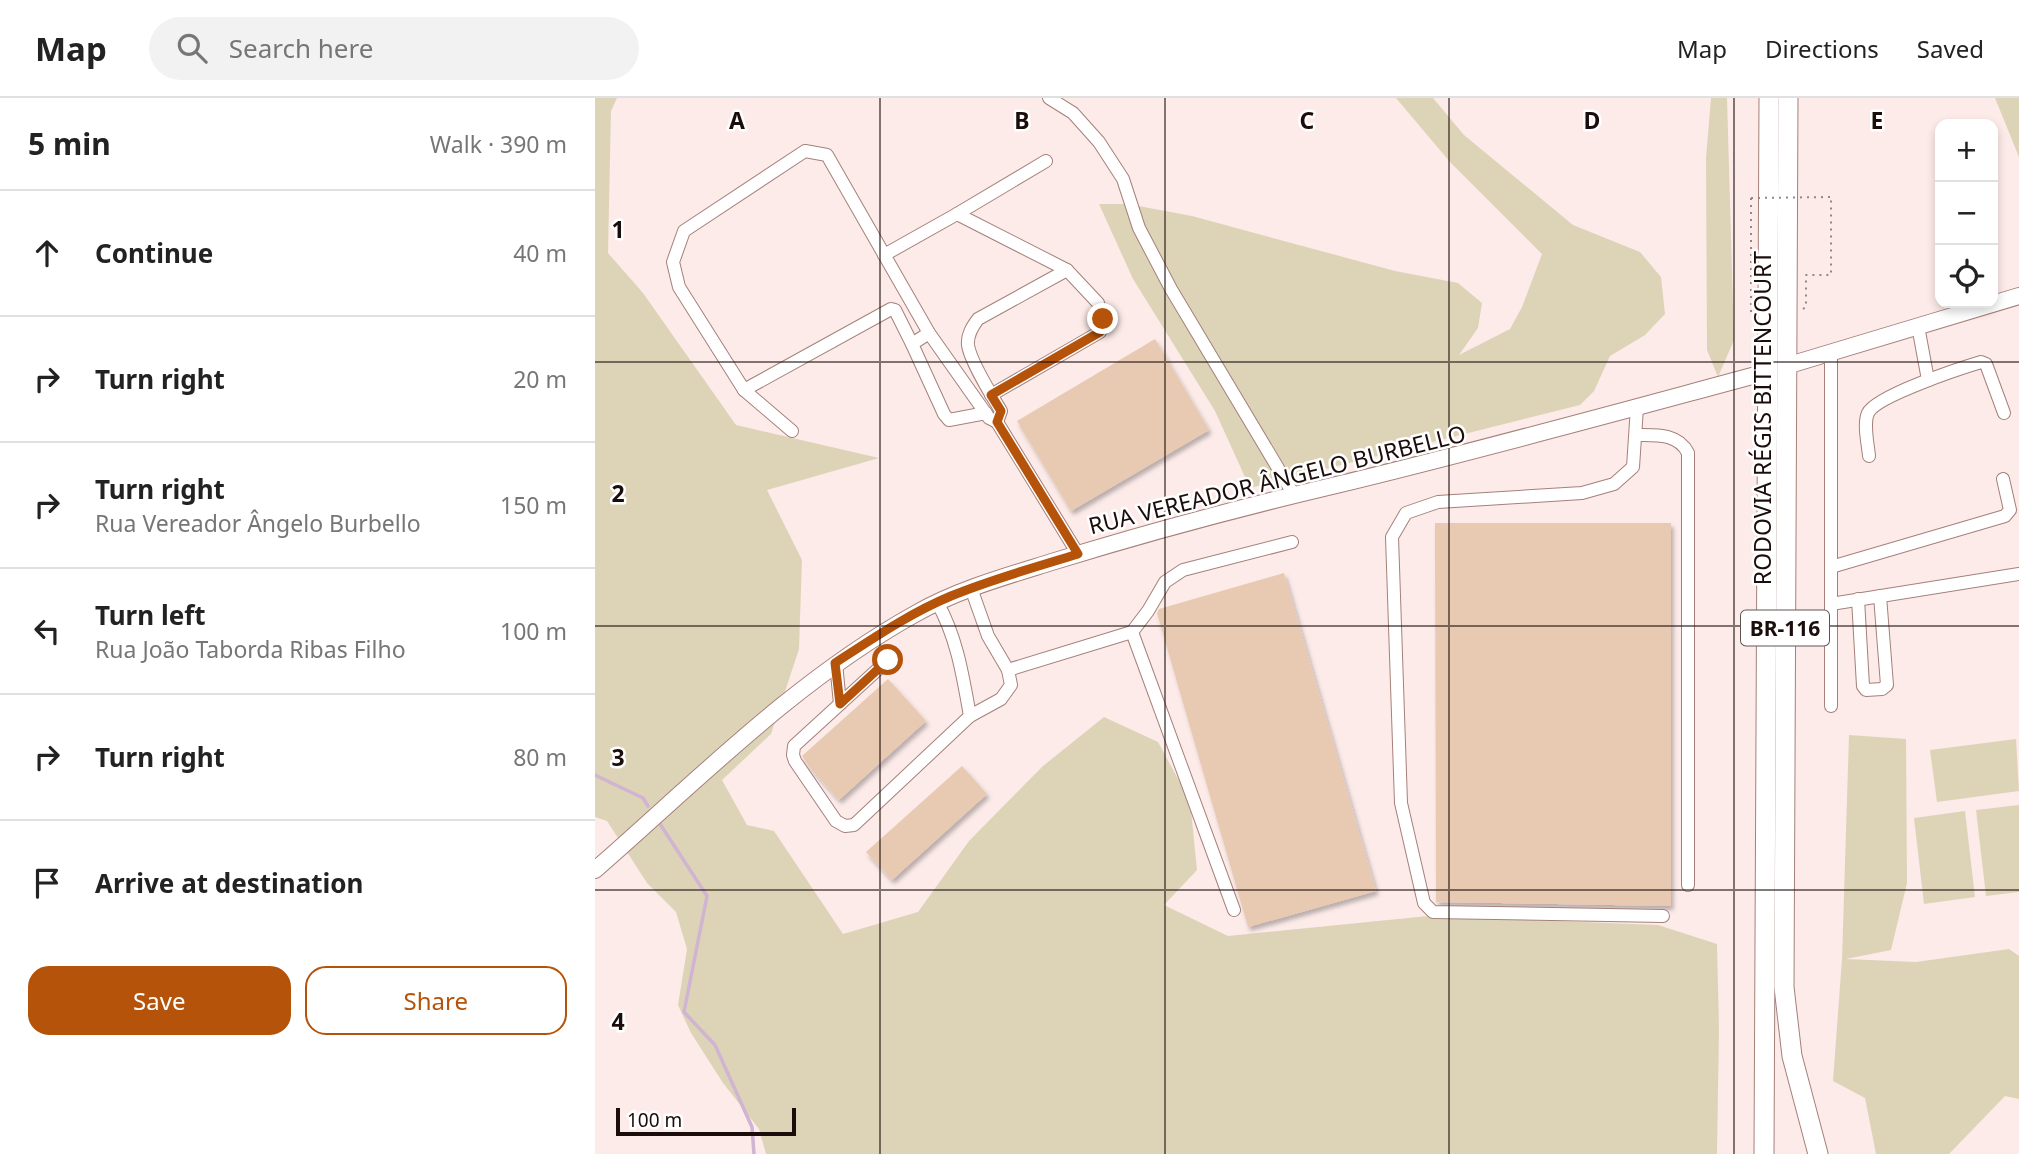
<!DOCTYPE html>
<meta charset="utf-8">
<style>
body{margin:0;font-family:"Noto Sans",sans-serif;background:#f2f2f2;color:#222}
.controls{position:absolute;right:21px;top:21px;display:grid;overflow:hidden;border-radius:14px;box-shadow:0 4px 10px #0003}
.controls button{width:63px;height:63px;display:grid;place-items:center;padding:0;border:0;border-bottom:2px solid #e0e0e0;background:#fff;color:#222;font:35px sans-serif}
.scale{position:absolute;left:21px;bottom:18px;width:180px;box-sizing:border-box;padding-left:7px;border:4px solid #1b0d0b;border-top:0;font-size:19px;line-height:24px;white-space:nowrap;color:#1b0d0b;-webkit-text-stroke:5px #fff;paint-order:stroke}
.stop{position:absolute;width:21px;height:21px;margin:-16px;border:5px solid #b45309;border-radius:50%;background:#fff}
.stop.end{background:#b45309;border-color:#fff;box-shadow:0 2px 7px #0008}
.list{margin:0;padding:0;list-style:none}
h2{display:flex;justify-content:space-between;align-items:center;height:91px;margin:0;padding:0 28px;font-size:30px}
h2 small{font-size:23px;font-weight:400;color:#767676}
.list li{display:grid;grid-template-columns:46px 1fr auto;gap:21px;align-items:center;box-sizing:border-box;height:126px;padding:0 28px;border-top:2px solid #e0e0e0}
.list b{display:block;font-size:26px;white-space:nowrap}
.list p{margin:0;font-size:23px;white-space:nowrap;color:#767676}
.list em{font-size:23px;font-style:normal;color:#767676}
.actions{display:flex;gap:14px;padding:21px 28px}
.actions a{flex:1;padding:16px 0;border:2px solid #b45309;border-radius:21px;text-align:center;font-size:24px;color:#b45309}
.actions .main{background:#b45309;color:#fff}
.icon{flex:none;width:38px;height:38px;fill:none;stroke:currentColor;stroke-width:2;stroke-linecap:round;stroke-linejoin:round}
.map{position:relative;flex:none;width:1424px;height:1056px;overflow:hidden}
header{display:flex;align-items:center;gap:42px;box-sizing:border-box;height:98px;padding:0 35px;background:#fff;border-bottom:2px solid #e0e0e0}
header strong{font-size:33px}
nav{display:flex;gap:38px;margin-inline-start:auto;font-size:24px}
.search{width:490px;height:63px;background:#f2f2f2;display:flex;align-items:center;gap:18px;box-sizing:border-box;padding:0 24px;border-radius:38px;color:#767676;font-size:26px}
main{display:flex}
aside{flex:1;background:#fff}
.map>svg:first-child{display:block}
.green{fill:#ddd4b8}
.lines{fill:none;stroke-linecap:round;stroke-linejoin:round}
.stream{stroke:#d1b3d2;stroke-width:3.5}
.building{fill:#e8c9b1;filter:url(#shadow)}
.minor-casing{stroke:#a5807a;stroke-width:14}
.major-casing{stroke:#a5807a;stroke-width:18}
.highway-casing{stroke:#a5807a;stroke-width:21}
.path{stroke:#958583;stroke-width:2;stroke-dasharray:2 5;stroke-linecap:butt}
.minor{stroke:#fff;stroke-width:12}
.major{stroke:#fff;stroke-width:16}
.highway{stroke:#fff;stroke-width:19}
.path-bridge{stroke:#958583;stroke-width:2;stroke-dasharray:2 5;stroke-linecap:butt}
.route{stroke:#b45309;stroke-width:9}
.grid{fill:none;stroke:#1b0d0b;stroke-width:2;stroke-opacity:0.55}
.labels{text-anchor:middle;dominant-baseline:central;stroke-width:5;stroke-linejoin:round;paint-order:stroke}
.shield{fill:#fff;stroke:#5f5654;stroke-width:2}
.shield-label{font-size:21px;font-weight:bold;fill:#1b0d0b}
.street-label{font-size:23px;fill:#1b0d0b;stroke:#fff}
.grid-label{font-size:23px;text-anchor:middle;font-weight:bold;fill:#1b0d0b;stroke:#fff;stroke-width:5;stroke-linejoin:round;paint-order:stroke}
</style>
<header>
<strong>Map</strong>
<div class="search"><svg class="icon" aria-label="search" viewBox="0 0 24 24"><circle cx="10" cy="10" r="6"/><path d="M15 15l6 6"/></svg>Search here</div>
<nav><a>Map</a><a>Directions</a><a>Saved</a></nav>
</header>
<main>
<aside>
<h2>5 min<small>Walk · 390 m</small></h2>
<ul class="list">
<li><svg class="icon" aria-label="ahead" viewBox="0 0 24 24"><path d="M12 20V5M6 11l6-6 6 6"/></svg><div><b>Continue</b></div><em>40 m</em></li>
<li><svg class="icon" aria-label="right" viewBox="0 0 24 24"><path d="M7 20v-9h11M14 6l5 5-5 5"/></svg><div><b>Turn right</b></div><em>20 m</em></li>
<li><svg class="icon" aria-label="right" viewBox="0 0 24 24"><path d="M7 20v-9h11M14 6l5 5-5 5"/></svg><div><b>Turn right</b><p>Rua Vereador Ângelo Burbello</p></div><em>150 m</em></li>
<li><svg class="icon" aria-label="left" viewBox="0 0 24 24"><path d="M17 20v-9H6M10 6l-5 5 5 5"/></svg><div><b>Turn left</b><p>Rua João Taborda Ribas Filho</p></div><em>100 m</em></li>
<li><svg class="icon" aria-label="right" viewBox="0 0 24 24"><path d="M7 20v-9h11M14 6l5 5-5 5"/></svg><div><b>Turn right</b></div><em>80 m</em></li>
<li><svg class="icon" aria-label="arrive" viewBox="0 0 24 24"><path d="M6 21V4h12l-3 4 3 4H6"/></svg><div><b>Arrive at destination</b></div></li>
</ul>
<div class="actions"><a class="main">Save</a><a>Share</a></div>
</aside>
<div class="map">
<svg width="1424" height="1056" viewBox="0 0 1424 1056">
<defs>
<filter id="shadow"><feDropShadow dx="2.5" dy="4" stdDeviation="2" flood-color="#0004"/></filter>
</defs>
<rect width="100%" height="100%" fill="#fcebe9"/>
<g class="green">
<path d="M0,0H22L16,13L13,155L48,195L141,327L284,360L172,392L207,462L204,551L176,636L127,682L152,727L179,733L248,836L323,814L374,743L448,668L509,619L563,644L595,703L602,772L569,807L633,838L833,818L1063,827L1122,846L1124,930L1122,1056H171L164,1031L128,985L96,935L83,907L92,851L81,814L52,785L12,723L0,719Z"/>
<path d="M801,0H838L869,37L978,127L1045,154L1066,179L1070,216L1050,237L1015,258L999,293L985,307L655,390L620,313L538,181L504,106H533L597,118L800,173L863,185L887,205L883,230L864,257L915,231L927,209L947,156L855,64Z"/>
<path d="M1116,0H1132L1139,242L1123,279L1112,252L1111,60Z"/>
<path d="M1400,0H1424V59Z"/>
<path d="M1254,637L1311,641L1312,785L1296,852L1251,861L1321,864L1414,851L1424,858V1001L1410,998L1354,1056H1281L1270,1000L1238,983L1247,861Z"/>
<path d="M1421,641L1424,693L1342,704L1335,652Z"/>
<path d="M1424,707V794L1391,798L1381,712Z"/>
<path d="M1370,713L1380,799L1329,806L1319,720Z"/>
</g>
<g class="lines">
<g class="stream">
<path d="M0,677L48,700L53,708"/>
<path d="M65,726L112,798L89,914L120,947L157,1029L159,1056"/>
</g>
</g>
<g class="building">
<path d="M560,241L614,332L476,413L422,323Z"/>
<path d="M840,425H1076V808L841,804Z"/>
<path d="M689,475L781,793L653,829L562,515L564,511Z"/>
<path d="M293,581L331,623L244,702L216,671L207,658Z"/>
<path d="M367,668L392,696L297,782L271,754Z"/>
</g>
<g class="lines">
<defs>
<g id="minor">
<path d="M454,0L478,15L504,44L528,81L544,130L576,191L699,397"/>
<path d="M362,116L451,63"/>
<path d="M289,157L362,116L472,172L503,205L508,221L505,234L396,297"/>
<path d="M1323,228L1333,282"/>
<path d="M334,235L317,246L349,316L354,322L391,315"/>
<path d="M1236,255V608"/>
<path d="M149,292L296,211L300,212L317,246"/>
<path d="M1042,309L1038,369L1019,386L987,395L843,404L811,415L797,439L806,705L829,805L838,814L1068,818"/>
<path d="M402,324L406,313C397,298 375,263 373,247C372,237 377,229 383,221L472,172"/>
<path d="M402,324L483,456"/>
<path d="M197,333L149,292L84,189L78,164L89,133L210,53L232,57L334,235L394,320L402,324"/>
<path d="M1042,337C1060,337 1083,335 1093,355V787"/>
<path d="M1274,358C1273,346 1268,326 1273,315C1281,298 1366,270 1386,264L1391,266L1409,315"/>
<path d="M1236,469L1410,418L1415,412L1408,381"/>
<path d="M376,490L393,538L413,572L537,534L553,513L570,484L588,472L697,444"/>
<path d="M1263,501L1268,588L1271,592L1287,591L1292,587L1285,498"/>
<path d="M342,504C362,539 368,579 375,618"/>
<path d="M1236,506L1424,476"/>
<path d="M537,534L639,812"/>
<path d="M293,562L199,648L198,657L200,663L241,723L250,728L259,727L375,618L406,601L416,587L413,572"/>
<path d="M241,565L245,606"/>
</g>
<g id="major">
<path d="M1191,268L1424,198"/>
<path d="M0,772C102,683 201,582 320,516C364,491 412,478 460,463C551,435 644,410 737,388C883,353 1027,313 1172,274"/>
</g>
<g id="highway">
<path d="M1193,0L1189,889L1197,958L1223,1056"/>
<path d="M1169,1056L1174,0"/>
</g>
</defs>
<use href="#minor" class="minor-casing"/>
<use href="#major" class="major-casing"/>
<use href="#highway" class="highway-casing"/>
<g class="path">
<path d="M1156,100V214"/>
<path d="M1208,211L1211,209V177H1236V99"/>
</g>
<use href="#minor" class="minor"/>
<use href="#major" class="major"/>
<use href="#highway" class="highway"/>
<path class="path-bridge" d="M1156,100L1236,99"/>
</g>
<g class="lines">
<path class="route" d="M293,562L245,606L240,565C277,541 315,515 356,498C397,481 441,469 483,456L402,324L406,313L396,297L505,234L508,221"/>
</g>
<path class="grid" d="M285,0V1056M570,0V1056M854,0V1056M1139,0V1056M0,264H1424M0,528H1424M0,792H1424"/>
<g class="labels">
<rect class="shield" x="1146" y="512.5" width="88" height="35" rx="5"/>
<g class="shield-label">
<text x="1190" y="530">BR-116</text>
</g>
<g class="street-label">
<text transform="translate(1167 320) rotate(-90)">RODOVIA RÉGIS BITTENCOURT</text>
<text transform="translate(682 381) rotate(-14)">RUA VEREADOR ÂNGELO BURBELLO</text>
</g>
</g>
<g class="grid-label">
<text x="142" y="31">A</text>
<text x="427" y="31">B</text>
<text x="712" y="31">C</text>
<text x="997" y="31">D</text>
<text x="1282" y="31">E</text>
<text x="23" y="140">1</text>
<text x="23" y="404">2</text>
<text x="23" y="668">3</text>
<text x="23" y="932">4</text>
</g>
</svg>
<div class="controls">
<button>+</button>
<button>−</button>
<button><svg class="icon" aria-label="locate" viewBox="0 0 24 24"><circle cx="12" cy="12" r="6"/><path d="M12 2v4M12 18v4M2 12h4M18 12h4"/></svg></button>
</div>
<div class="scale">100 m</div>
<div class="stop" style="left:293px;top:562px"></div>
<div class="stop end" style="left:508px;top:221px"></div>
</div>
</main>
